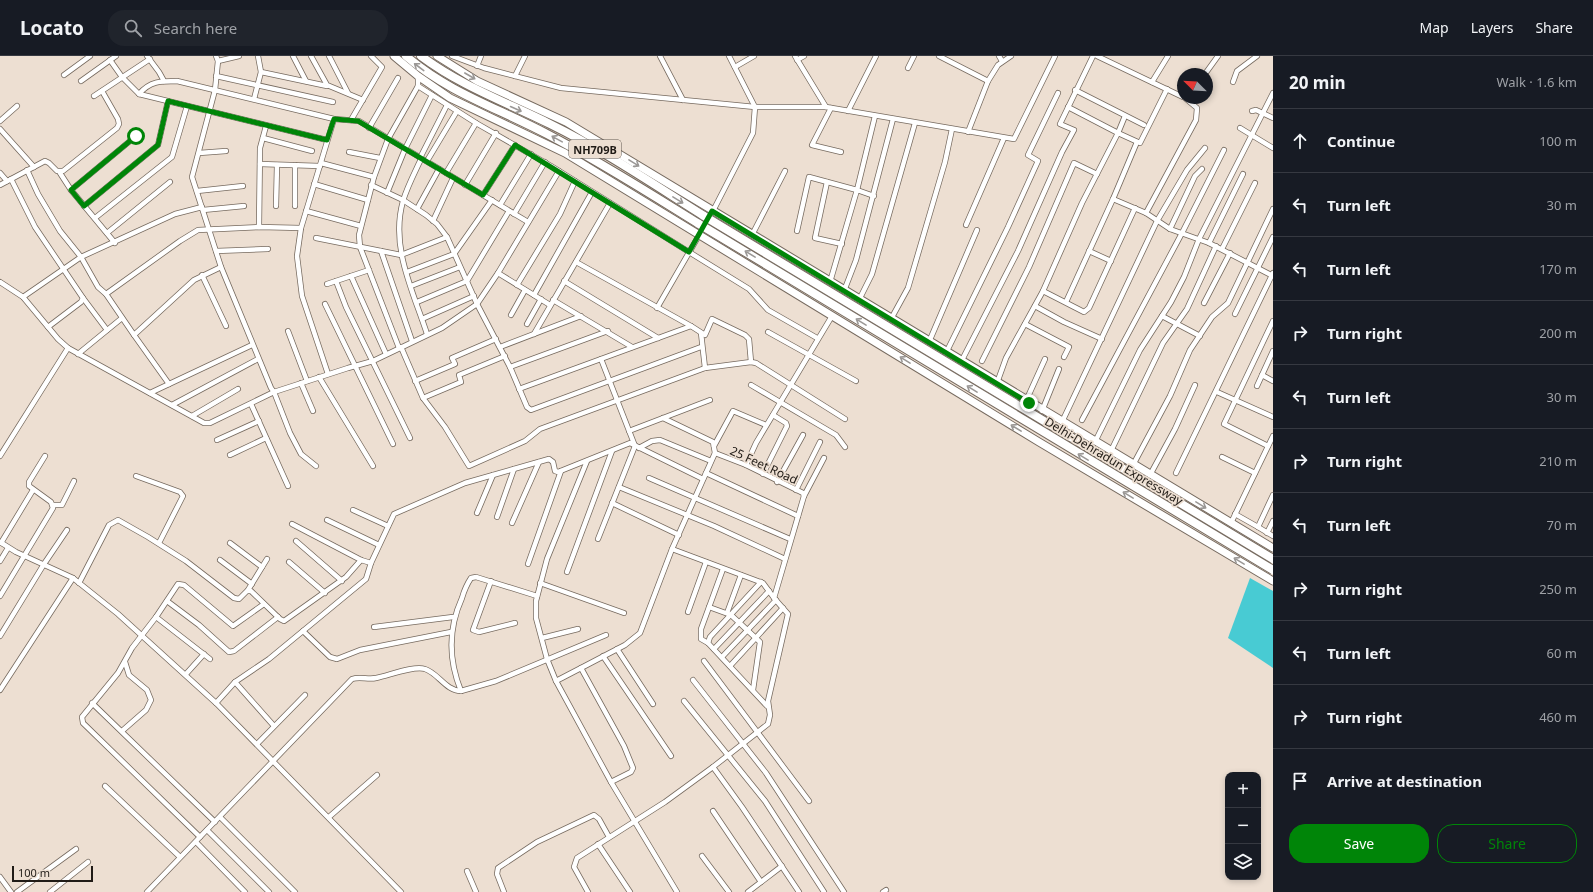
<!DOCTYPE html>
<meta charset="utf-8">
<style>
body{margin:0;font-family:"Noto Sans",sans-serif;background:#20242c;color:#f1f3f6}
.controls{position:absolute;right:12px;bottom:12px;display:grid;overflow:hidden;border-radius:8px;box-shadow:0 2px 6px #0003}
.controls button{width:36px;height:36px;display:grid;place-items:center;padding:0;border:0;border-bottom:1px solid #363941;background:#171b24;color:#f1f3f6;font:20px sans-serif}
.compass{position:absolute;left:1177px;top:12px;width:36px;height:36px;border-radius:50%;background:#171b24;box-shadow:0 2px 6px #0003;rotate:294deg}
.scale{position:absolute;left:12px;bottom:10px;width:81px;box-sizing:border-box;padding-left:4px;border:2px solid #201b16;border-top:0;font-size:11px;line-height:14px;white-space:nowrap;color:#201b16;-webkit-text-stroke:3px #eddfd2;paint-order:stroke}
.stop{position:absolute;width:12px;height:12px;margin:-9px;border:3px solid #008508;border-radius:50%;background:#fff}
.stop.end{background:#008508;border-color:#fff;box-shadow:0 1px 4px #0008}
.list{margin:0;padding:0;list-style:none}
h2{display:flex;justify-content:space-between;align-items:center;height:52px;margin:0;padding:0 16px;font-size:17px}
h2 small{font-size:13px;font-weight:400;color:#9ea1a6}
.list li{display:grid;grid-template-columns:26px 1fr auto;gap:12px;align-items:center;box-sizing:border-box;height:64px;padding:0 16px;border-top:1px solid #363941}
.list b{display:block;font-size:15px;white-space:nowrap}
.list em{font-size:13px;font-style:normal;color:#9ea1a6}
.actions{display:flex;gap:8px;padding:12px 16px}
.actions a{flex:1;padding:9px 0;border:1px solid #008508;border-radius:16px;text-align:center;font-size:14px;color:#008508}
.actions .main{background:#008508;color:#fff}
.icon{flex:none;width:22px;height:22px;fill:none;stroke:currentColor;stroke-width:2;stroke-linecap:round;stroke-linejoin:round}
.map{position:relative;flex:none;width:1273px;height:836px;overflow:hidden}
header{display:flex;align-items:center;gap:24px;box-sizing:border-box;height:56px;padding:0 20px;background:#171b24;border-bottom:1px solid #363941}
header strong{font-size:19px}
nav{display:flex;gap:22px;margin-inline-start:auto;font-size:14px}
.search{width:280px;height:36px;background:#20242c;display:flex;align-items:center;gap:10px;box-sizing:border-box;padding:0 14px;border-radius:16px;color:#9ea1a6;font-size:15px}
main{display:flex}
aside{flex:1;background:#171b24}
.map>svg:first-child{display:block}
.water{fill:#48cbd3}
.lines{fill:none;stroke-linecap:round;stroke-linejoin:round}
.street-casing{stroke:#766a5f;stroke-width:6}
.secondary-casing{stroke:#766a5f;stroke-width:9}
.highway-casing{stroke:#766a5f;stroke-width:10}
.street{stroke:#fff;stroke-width:4.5}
.secondary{stroke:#fff;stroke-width:7}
.highway{stroke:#fff;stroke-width:8}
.highway-bridge-casing{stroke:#766a5f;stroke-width:10;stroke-linecap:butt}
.highway-bridge{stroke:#fff;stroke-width:8}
.oneway{stroke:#9b9896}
.route{stroke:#008508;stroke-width:5}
.labels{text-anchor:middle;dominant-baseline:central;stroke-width:3.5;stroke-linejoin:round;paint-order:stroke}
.shield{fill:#eddfd2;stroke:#5e564e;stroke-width:1}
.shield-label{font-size:11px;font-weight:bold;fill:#201b16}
.street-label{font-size:12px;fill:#201b16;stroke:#eddfd2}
</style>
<header>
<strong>Locato</strong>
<div class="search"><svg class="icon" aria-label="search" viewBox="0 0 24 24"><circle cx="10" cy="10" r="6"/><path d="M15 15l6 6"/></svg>Search here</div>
<nav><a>Map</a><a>Layers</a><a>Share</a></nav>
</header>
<main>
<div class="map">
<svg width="1273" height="836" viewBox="0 0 1273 836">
<rect width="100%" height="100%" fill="#eddfd2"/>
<path class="water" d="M1250,522L1273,535V612L1228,582Z"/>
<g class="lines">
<defs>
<g id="street">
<path d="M147,0L159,16L164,25"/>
<path d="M216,0L218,5L215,34L192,121L221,211L271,332L274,336L290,377L301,398L316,410"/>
<path d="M293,0L306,25"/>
<path d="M311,0L327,29L363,44"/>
<path d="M329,0L348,37"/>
<path d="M452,0L484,12L561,32L755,51H826L1014,83L1055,0"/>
<path d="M660,0L683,44"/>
<path d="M795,0L826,51"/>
<path d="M939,0L988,25"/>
<path d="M999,0L1002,5"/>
<path d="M1097,0L1183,41"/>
<path d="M110,4L122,21L139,38L327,84"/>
<path d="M797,4L804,0"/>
<path d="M218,5L239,0"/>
<path d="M477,10L481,0"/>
<path d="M735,11L754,0"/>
<path d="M908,12L914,0"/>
<path d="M261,16L327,30"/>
<path d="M1205,18L1218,0"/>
<path d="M64,19L90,0"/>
<path d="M216,20L333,46"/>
<path d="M515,20L525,0"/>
<path d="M81,25L116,0"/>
<path d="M1152,26L1168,0"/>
<path d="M1233,26L1237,15L1257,0"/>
<path d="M418,30L476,67L551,110L689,196L749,233L768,254L817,282"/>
<path d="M1075,34L1144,69"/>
<path d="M139,38C150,25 161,25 177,25L334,63L359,65L528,166"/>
<path d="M94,40L150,3"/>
<path d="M254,43L261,16L258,0"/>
<path d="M1068,51L1118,77L1125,60"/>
<path d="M831,52L812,89L841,96"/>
<path d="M848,55L876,0"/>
<path d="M1252,55L1256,54L1273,62"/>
<path d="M351,64L382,11L371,0"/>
<path d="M0,65L17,50"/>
<path d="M369,72L398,22"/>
<path d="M1240,72L1273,92"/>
<path d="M0,73L34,111"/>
<path d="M968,76L988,25L998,9L1011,0"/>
<path d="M263,82L312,95"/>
<path d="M349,96L380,102"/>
<path d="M199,97L226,95"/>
<path d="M420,102L447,49"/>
<path d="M421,103C415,116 407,131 403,145C390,191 413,235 427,278"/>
<path d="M427,105L457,55"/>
<path d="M321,107L374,121"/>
<path d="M260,108L320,110"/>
<path d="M295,109V150"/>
<path d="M27,114L38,138L60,175L81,201L98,231L106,238L134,279L194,224L221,211"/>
<path d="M0,117L7,125"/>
<path d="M60,117L71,134L115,187"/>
<path d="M446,117L476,67"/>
<path d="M11,123L35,171L83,242L81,246L48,271"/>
<path d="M827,126L815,182L842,188"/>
<path d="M314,128L368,144"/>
<path d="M0,129L45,105L49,107L57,115H63L117,72L119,68L118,63L102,35"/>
<path d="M371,129L403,144L426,159L437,168L447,181L477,248L510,311L527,351L531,354L701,291"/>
<path d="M465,129L496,77"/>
<path d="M71,134L136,80"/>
<path d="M197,135L243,130"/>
<path d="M387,137L405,93L432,39"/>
<path d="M483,139L515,89"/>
<path d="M1113,143L1146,157L1170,173L1209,187L1273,220"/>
<path d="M500,149L531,98"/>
<path d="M84,150L158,89L168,45"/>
<path d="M276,150L277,109"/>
<path d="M417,153L439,113"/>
<path d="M203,154L244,150"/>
<path d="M306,155L361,170"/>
<path d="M1146,157L1196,64L1197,52L1185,42"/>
<path d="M514,158L545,106"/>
<path d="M95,162L172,101L187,50"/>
<path d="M433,165L453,122"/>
<path d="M966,169L1004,82"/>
<path d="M259,171L260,92L266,70"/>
<path d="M1170,173L1195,120L1202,113"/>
<path d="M797,175L809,121L857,134L875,60"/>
<path d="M107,177L170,126"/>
<path d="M752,179L785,115"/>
<path d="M316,182L401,199L447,181"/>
<path d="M1209,187L1243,118"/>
<path d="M1222,193L1255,127"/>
<path d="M216,195L268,193"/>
<path d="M381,195L412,285"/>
<path d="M1089,195L1111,205"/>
<path d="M576,206L691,270L705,279L712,263L745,279L749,283L751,306"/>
<path d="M407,216L454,198L492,144"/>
<path d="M498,217L550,249"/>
<path d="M202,219L226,270"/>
<path d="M351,220L386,298"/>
<path d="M336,225L346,251L410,382"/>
<path d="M564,225L658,282"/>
<path d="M0,226L23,241L58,283L68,292L204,367H210L274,336L348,312L373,305L442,272L477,248L498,217L559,115"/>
<path d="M830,226L857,134L874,140"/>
<path d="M327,228L369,214"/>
<path d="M517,229L560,158L575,125"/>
<path d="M411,230L460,211"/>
<path d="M844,235L856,204L893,63"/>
<path d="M1043,235L1084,256L1089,252L1135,152"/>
<path d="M106,238L180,185L198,174L259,171L301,172"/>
<path d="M534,239L592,136"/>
<path d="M23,241L81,201L175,158L202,151"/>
<path d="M83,242L107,274"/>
<path d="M553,244L632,291"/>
<path d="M859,244L872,218L915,67"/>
<path d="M417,246L467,225L509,155"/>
<path d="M1066,246L1113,143L1137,86"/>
<path d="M1204,247L1230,197"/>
<path d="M325,248L393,388"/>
<path d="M1035,250L1064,266L1102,283"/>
<path d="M657,252L713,155L753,77L755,51L729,0"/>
<path d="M1235,258L1273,181"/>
<path d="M511,259L525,234"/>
<path d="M1162,260L1200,280"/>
<path d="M422,263L474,240"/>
<path d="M891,263L908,232L945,106L952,73"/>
<path d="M527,268L541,243"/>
<path d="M1025,268L1069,291L1064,301"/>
<path d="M288,275L307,325"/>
<path d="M768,276L856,325"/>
<path d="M701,277L705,312"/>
<path d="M534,278L610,147"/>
<path d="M134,279L169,328"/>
<path d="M929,286L977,174"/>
<path d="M401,291L423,342L445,371L469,410L525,385L540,373L705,312L751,306L756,307L845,363"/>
<path d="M500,291L581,260"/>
<path d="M399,292L360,191L359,179L374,121L388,83L418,30V20"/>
<path d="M946,297L1008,171L1038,105L1028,99L1058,37"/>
<path d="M78,298L122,262"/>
<path d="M982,305L1029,211L1074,107L1097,118"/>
<path d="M961,306L1018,195L1062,96L1074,74L1060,68L1093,0"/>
<path d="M510,311L608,275"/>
<path d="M328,318L302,240L297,200L301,172L334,63"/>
<path d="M1262,319L1273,325"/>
<path d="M319,321L373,410"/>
<path d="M415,325L455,308L452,302L496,283"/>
<path d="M301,327L313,355"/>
<path d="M997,327L1006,302L1043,235L1082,147L1118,77L1140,87L1167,33"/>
<path d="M751,329L836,379L845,391"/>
<path d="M1257,330L1273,295"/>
<path d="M519,333L691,270"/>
<path d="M1217,336L1273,361"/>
<path d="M150,337L252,289"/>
<path d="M423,342L461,326L459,319L505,300"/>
<path d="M1026,345L1045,303"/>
<path d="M251,348L288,430"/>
<path d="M172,349L258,303"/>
<path d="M1042,355L1059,313"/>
<path d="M192,360L238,333"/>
<path d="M1082,364L1182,177L1224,94"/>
<path d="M1062,366L1157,165L1187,114L1205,92"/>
<path d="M629,375L710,344"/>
<path d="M217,384L259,365"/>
<path d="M1095,386L1140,294L1171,246L1184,221L1199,183L1273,37"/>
<path d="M714,390L733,355L766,369"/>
<path d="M1268,390L1224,368L1273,265"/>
<path d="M639,392L652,385L660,384L711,405"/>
<path d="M1111,395L1163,287L1187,253L1216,190"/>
<path d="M715,397L746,409L803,437L804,440"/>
<path d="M230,399L266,382"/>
<path d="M0,400L68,292"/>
<path d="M1222,401L1255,417"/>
<path d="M587,405L547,503L536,545V562L547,603L556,625L611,726L677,836"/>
<path d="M746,409L756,387L832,260"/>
<path d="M1133,409L1170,340L1190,294L1212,261L1228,247L1273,153"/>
<path d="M706,417L798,460"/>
<path d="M1176,417L1273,217"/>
<path d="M763,418L787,370L786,367L773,359"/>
<path d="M1150,419L1175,373L1195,329"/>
<path d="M136,420L180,436L183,440L159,487"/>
<path d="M649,422L790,483"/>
<path d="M777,426L803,379"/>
<path d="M619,431L714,470L785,503"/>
<path d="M796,434L820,386"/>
<path d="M1273,439L1258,471L1273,480"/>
<path d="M612,447L679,479"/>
<path d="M53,449H62L74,425"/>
<path d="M353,454L388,470"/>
<path d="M477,457L493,419"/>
<path d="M1235,458L1258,471"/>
<path d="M497,461L514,413"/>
<path d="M327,464L379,489"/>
<path d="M512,467L539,406"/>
<path d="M1231,467L1273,380"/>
<path d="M292,468L361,504"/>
<path d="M1267,477L1273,465"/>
<path d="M598,483L635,390L601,303"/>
<path d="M296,485L342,525"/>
<path d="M0,486L16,496L73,522L118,558L216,647L401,836"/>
<path d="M1,487L33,434"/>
<path d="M230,487L262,511"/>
<path d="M672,493L763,527L774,542"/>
<path d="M220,504L252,528"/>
<path d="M0,505L8,492"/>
<path d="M289,506L325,537"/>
<path d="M528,508L561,415"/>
<path d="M567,516L612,395"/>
<path d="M491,525L473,574L479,576L515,567"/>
<path d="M761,526L710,581L708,587L767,650"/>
<path d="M79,527L109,469L118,464L148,481L186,505L234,542L239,543L247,535H251L280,563L284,565L346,521L361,504L371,507L394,458L465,427L549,403L553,406L555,415L558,416L630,387L703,423"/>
<path d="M540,527L624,557"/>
<path d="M248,534L267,503"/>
<path d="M0,540L53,452L51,446L29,430V426L45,400"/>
<path d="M537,540L476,521L471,522C467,528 464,535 462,542C448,573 448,603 461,635L496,625L606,579"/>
<path d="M167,545L199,569L229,596L234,595L278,561"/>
<path d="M709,551L731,559L760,586L753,634"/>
<path d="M688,556L706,506"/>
<path d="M727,557L741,519"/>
<path d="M156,561L210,603"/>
<path d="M374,571L453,561"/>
<path d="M303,575L330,601L337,603L360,594L451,576"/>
<path d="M0,580L44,508L67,474"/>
<path d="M542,582L578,573"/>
<path d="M708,587L701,583V573L723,513"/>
<path d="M617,593L653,648"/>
<path d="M714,593L769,535"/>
<path d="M603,600L671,700"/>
<path d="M722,601L776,544"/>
<path d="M704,605L809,745"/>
<path d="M730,610L783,552"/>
<path d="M581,612L625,589L640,577L672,493L715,397L713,386L663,362"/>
<path d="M186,618L204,598"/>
<path d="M693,624L766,717L844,836"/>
<path d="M556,625L581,612L624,690L633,712L631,716L611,726"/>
<path d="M235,626L274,670"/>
<path d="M0,634L73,522"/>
<path d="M684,645L765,745L824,836"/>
<path d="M92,647L215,766"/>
<path d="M216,647L235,626L269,603L366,523L371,507"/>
<path d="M122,675L146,654L151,644L147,634L129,619L125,606"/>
<path d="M257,688L305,639"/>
<path d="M713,711L742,751L799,836"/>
<path d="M105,730L180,801"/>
<path d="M713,755L761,826"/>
<path d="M220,761L295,836"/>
<path d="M329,761L377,719"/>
<path d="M207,774L269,836"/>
<path d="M200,781L83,667L82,661L118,617L132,592L156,561L178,528L184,529L233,570L264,548"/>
<path d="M196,786L245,836"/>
<path d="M598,788L630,836"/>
<path d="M702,800L729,836"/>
<path d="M467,815L476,836"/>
<path d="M0,821L11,836"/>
<path d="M17,836L76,793"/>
<path d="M50,836L88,806"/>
<path d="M147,836L352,623C360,620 368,624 376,622C388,620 414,609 425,613C438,617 446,635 461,635"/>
<path d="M504,836L497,818L498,812L537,786L594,759L599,763L609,781"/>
<path d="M588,836L574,811L577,802L665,746L713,711L768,668L770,659L768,645L788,558L774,542L804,440L824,402"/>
<path d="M748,836L782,810"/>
<path d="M883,836L886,834"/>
</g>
<g id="secondary">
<path d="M394,0L418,20L450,42L565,97L1039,386L1273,525"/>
<path d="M437,0L477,25L566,66L1273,492"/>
</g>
<g id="highway">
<path d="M406,0C449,37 498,52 547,78C599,105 649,137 699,168"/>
<path d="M421,0C461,30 506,46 550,68C603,94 653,128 704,160"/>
</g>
</defs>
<use href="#street" class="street-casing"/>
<use href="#secondary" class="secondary-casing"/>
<use href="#highway" class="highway-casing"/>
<use href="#street" class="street"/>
<use href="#secondary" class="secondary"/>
<use href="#highway" class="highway"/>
<defs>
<g id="highway-bridge">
<path d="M704,160L1273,503"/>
<path d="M699,168L1273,514"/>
</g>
</defs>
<use href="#highway-bridge" class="highway-bridge-casing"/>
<use href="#highway-bridge" class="highway-bridge"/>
</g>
<defs><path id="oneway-shaft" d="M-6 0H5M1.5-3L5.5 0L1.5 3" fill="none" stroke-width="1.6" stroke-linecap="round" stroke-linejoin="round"/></defs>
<g class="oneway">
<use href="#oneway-shaft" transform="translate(419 11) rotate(-143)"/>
<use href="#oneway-shaft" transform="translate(470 20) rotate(30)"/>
<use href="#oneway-shaft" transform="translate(516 53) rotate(24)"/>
<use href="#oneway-shaft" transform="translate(557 83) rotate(-151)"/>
<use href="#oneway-shaft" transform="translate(634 107) rotate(32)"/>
<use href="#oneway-shaft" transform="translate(678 144) rotate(31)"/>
<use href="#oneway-shaft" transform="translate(750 198) rotate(-149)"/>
<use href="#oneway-shaft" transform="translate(861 266) rotate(-148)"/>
<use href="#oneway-shaft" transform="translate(905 304) rotate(-148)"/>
<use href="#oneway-shaft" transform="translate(972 333) rotate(-148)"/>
<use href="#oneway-shaft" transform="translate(1016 372) rotate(-149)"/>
<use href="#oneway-shaft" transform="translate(1083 401) rotate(-149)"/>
<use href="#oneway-shaft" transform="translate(1128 439) rotate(-149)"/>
<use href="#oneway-shaft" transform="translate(1201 449) rotate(31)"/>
<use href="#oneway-shaft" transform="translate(1239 505) rotate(-149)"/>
</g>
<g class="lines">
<path class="route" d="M136,80L71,134L84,150L158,89L168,45L327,84L334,63L358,65L483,139L515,89L689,196L712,155L1029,347"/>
</g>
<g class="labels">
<rect class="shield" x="569" y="84" width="52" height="18" rx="3"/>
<g class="shield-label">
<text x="595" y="93">NH709B</text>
</g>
<g class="street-label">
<text transform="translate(1114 405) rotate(31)">Delhi-Dehradun Expressway</text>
<text transform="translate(764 409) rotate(25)">25 Feet Road</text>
</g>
</g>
</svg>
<div class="controls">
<button>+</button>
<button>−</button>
<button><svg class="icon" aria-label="layers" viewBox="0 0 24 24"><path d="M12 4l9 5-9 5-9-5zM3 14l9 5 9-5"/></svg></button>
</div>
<svg class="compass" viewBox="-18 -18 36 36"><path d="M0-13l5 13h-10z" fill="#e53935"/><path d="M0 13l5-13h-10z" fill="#9ea1a6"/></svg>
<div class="scale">100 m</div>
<div class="stop" style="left:136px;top:80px"></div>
<div class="stop end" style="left:1029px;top:347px"></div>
</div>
<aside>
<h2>20 min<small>Walk · 1.6 km</small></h2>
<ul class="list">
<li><svg class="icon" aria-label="ahead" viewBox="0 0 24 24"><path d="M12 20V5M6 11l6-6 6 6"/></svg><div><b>Continue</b></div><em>100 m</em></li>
<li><svg class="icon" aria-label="left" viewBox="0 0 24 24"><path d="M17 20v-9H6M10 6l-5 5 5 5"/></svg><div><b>Turn left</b></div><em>30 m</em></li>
<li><svg class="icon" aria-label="left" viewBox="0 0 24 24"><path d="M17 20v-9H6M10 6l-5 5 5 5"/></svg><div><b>Turn left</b></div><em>170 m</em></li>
<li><svg class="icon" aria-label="right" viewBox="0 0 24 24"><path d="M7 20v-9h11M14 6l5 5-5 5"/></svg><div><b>Turn right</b></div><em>200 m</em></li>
<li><svg class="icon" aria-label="left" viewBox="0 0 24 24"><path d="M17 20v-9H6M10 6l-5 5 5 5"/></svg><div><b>Turn left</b></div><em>30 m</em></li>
<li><svg class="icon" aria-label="right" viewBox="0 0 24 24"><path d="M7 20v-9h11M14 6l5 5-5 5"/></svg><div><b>Turn right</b></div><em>210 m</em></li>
<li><svg class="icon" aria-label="left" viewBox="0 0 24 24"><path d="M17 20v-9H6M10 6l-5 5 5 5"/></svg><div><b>Turn left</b></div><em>70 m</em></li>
<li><svg class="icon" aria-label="right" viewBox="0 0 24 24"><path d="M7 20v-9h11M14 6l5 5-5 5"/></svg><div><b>Turn right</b></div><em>250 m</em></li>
<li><svg class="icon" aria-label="left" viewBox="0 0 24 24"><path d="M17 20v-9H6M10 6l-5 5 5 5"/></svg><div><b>Turn left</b></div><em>60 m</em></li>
<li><svg class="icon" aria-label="right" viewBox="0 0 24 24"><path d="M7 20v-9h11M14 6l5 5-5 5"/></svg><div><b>Turn right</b></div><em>460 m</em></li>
<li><svg class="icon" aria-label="arrive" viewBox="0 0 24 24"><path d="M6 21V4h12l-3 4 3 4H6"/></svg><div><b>Arrive at destination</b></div></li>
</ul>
<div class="actions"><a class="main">Save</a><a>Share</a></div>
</aside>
</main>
